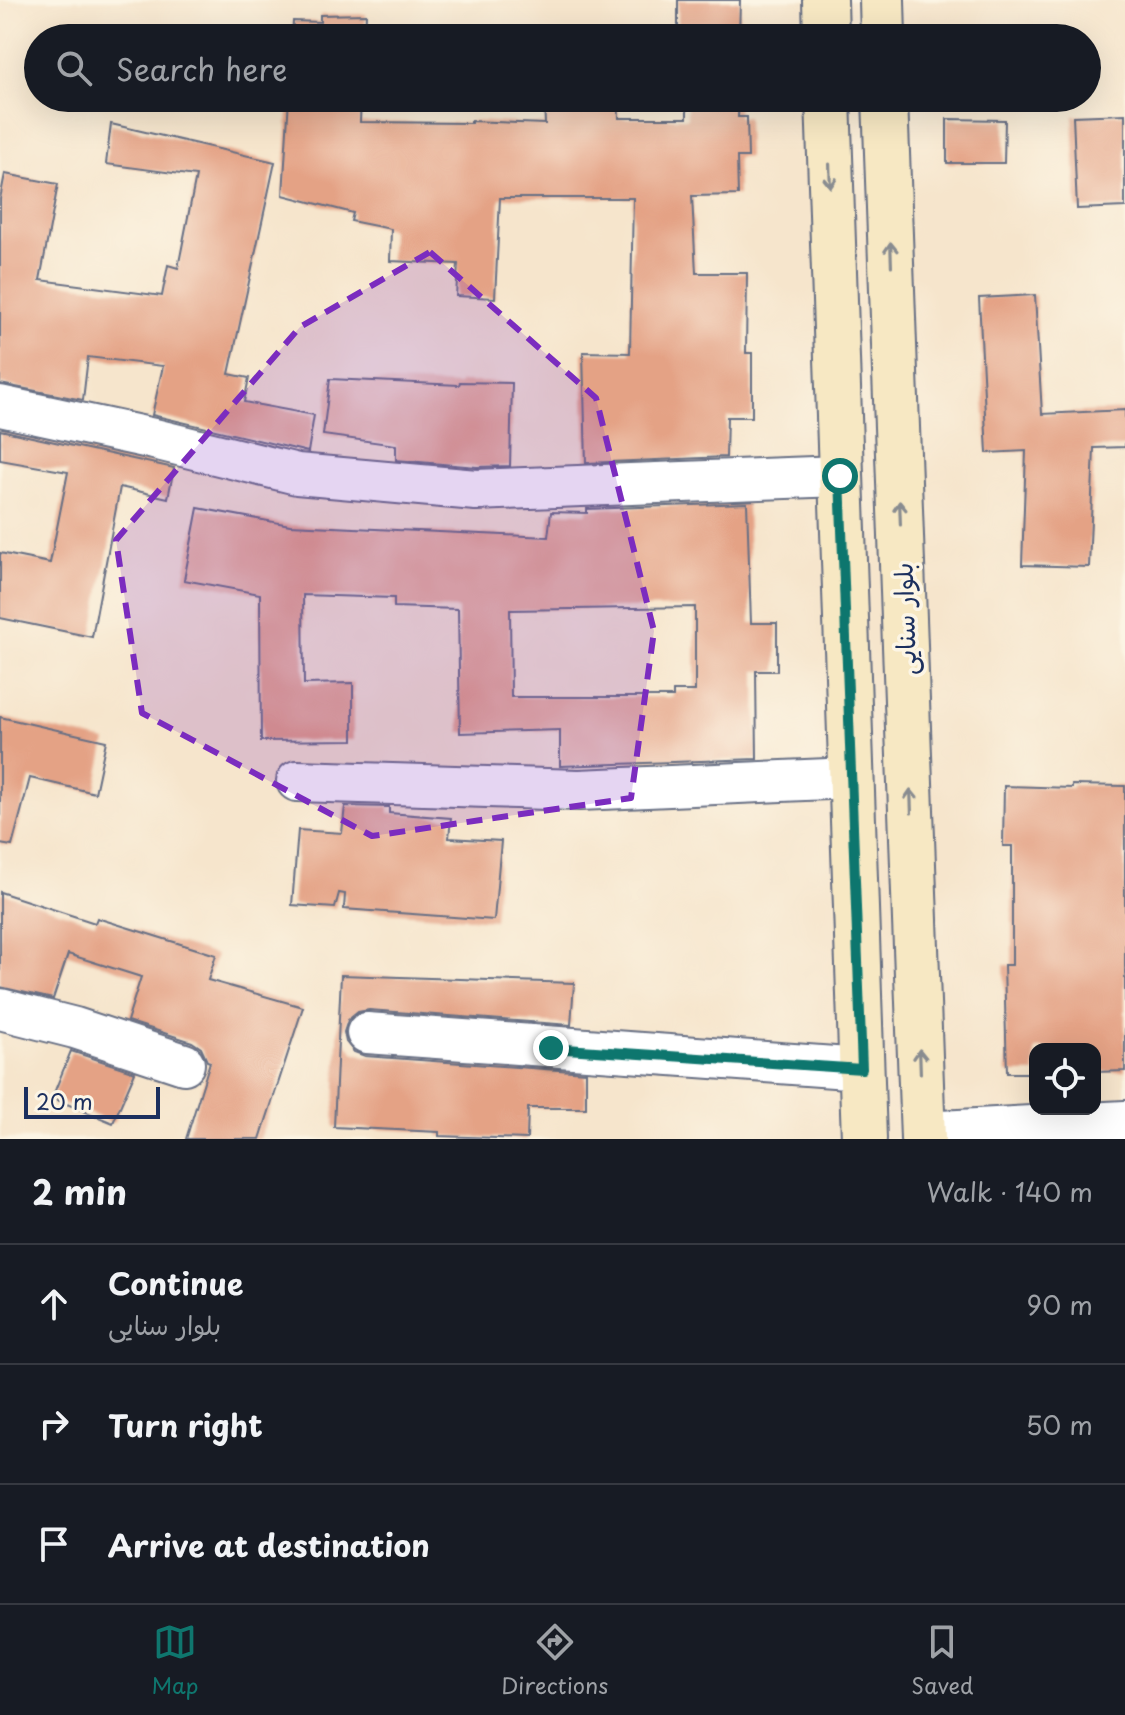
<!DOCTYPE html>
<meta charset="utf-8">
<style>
body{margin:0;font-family:"Playpen Sans","Playpen Sans Arabic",sans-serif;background:#20242c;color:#f1f3f6}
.controls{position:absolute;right:24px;bottom:24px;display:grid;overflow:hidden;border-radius:16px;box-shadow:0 8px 32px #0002}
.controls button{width:72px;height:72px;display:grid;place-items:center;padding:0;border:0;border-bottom:2px solid #363941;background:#171b24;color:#f1f3f6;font:40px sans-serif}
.scale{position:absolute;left:24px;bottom:20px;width:136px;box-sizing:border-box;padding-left:8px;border:4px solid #1b2f5e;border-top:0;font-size:22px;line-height:28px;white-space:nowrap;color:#1b2f5e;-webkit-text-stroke:6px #fcf5e5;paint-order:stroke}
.stop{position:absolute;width:24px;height:24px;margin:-18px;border:6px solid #0f766e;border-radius:50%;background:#fff}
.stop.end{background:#0f766e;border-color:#fff;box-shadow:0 2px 8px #0008}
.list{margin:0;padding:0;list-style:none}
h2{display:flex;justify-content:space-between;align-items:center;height:104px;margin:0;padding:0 32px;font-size:34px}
h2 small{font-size:26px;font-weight:400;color:#9ea1a6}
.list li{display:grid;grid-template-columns:52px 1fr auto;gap:24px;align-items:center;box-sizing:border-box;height:120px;padding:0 32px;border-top:2px solid #363941}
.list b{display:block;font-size:30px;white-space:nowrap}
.list p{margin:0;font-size:26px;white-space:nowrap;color:#9ea1a6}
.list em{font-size:26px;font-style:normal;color:#9ea1a6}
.icon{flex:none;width:44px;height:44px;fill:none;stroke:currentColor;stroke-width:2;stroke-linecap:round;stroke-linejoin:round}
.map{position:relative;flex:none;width:1125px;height:1139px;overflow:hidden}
.search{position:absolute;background:#171b24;box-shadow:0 8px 32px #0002;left:24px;right:24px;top:24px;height:88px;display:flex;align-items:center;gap:20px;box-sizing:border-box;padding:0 28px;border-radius:44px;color:#9ea1a6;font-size:30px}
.sheet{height:464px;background:#171b24}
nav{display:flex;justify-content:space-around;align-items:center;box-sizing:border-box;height:112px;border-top:2px solid #363941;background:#171b24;font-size:22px;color:#9ea1a6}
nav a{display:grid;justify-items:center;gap:4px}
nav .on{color:#0f766e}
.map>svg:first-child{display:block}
.building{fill:#e4a285;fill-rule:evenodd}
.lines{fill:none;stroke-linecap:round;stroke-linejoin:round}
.street-casing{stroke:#686f84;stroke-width:44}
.secondary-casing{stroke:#686f84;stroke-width:48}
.street{stroke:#fff;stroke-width:40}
.secondary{stroke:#f7e8c3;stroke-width:44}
.oneway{stroke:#898c90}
.route{stroke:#0f766e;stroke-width:10}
.marked{fill:#7b2cbf;fill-opacity:0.2;stroke:#7b2cbf;stroke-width:6;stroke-dasharray:16 10;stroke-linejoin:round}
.labels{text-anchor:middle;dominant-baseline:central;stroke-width:7;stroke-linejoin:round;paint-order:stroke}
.street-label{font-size:26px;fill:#1b2f5e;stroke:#fcf5e5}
</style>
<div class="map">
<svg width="1125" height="1139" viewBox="0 0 1125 1139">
<rect width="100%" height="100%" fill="#fcf5e5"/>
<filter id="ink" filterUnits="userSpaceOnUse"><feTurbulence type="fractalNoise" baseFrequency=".0125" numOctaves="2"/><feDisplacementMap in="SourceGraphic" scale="16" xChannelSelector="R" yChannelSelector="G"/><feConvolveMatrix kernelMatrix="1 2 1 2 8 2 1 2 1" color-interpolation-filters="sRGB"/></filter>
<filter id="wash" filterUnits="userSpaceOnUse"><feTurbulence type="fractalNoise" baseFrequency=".006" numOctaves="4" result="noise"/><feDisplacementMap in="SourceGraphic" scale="32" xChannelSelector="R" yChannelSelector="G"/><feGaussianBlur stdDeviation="1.8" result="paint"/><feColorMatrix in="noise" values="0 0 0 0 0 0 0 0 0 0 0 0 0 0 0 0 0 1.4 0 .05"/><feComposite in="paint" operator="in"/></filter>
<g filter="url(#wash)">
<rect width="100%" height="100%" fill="#f6e5cc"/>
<g id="blocks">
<g class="building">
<path d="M678,0H740L739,38H678Z"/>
<path d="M366,14L365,38H292L293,21L320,22V15Z"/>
<path d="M289,98H361L360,122L471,123V121L545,124L544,98H618L619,118H687V98H739L738,117H747L748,157H737L738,195L692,196L696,273H747L746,353H752V417H727L726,457L586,463L583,352L630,353L633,198H500L495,298L456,296L458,264L390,261L391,229L351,221L353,213L283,195Z"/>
<path d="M1125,114V207L1077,209L1073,116Z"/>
<path d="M947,119L1005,120L1004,163H947Z"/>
<path d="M111,124L275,162L229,374L249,378L244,402L314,415L308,452L152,415L163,366L88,357L83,400L0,384V199L5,174L58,184L40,280L162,296L168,265L178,268L196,176L106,164Z"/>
<path d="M1035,295L1042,414L1125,410V447L1094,448L1089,567L1022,565L1026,451L987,453L979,298Z"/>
<path d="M330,379L459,385L460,382L512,383L510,466L477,467L396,460V445L323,435Z"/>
<path d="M0,430L174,468L168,498L120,487L92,637L0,618V553L50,563L68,472L0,460Z"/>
<path d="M747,503L751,623H777V671H756L757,759L560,766V730L460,733L458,609L394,607V598L303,595L304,684L353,683V740L261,741L260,594L184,580L198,508L290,525L548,537L551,512L587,513V509ZM695,607V691H673V697H511L510,610Z"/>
<path d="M0,717L106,741L95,793L30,778L12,846L0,844Z"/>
<path d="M1072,785L1125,786V1071L1095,1072V1049H1035V1073H1007L1004,965H1012V846H1003L1004,786L1072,788Z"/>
<path d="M345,806L389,807V813L451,818L449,838L501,841L494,920L344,909L345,894L339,893L335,908L292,905L298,830L342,833Z"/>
<path d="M0,892L95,923L97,918L216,955L208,980L303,1007L260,1139H186L210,1062L207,1061L201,1048L192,1042L127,1021L141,977L68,954L53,999L0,987Z"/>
<path d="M341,975L574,983L571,1025L369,1010L358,1012L348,1020L344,1032L346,1042L354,1052L365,1056L586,1072V1108H528L527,1139L439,1136V1132L334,1127Z"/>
<path d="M71,1051L135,1072L113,1123L52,1098Z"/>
</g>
</g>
</g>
<g filter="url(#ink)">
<use href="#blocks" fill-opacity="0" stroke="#686f84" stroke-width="2"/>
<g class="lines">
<defs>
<g id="street">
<path d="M0,406L154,439L297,474L476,490L840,476"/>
<path d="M297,781L579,790L851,778"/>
<path d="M0,1009L75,1028L184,1064"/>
<path d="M367,1033L862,1069"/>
<path d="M922,1132L1125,1121"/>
</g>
<g id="secondary">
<path d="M825,0L826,38"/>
<path d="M882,0L883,38"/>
<path d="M828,98L864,1139"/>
<path d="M885,98L923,1139"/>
</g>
</defs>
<use href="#street" class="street-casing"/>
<use href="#secondary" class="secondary-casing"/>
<use href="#street" class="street"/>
<use href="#secondary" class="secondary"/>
</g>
<defs><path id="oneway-shaft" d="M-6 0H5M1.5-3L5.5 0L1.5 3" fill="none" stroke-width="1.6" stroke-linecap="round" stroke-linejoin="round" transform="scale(2)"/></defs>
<g class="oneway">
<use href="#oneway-shaft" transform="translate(830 176) rotate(88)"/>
<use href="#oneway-shaft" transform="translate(891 254) rotate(-92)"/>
<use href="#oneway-shaft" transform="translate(900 513) rotate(-92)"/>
<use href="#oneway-shaft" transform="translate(911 801) rotate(-92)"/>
<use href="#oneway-shaft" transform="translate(920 1061) rotate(-92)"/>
</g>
</g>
<g class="lines" filter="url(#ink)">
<path class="route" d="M551,1048L862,1069L840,476"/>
</g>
<path class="marked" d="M430,252L596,398L654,631L631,798L372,836L142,713L116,540L300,327Z"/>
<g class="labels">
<g class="street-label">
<text transform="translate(904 619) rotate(-92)">بلوار سنایی</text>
</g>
</g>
</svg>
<div class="controls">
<button><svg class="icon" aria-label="locate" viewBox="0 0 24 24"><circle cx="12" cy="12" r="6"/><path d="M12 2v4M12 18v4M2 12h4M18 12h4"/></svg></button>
</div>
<div class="scale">20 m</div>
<div class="stop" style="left:840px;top:476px"></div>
<div class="stop end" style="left:551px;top:1048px"></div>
<div class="search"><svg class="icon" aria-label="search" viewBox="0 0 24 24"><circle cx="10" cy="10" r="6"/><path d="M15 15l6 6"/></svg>Search here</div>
</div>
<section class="sheet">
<h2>2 min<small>Walk · 140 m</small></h2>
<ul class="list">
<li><svg class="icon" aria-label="ahead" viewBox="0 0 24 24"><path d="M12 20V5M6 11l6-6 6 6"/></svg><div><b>Continue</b><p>بلوار سنایی</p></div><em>90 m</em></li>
<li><svg class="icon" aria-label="right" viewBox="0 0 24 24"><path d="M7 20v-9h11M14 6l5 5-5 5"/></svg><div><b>Turn right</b></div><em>50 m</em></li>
<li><svg class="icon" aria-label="arrive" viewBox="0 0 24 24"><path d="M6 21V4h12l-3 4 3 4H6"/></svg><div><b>Arrive at destination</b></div></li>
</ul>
</section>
<nav>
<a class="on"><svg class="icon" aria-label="map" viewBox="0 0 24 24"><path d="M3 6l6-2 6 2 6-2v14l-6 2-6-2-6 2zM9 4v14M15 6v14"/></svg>Map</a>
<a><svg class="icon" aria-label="directions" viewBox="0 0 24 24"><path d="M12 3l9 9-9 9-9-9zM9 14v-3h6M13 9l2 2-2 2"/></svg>Directions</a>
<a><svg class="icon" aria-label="saved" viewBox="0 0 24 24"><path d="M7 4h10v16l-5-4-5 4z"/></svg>Saved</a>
</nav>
